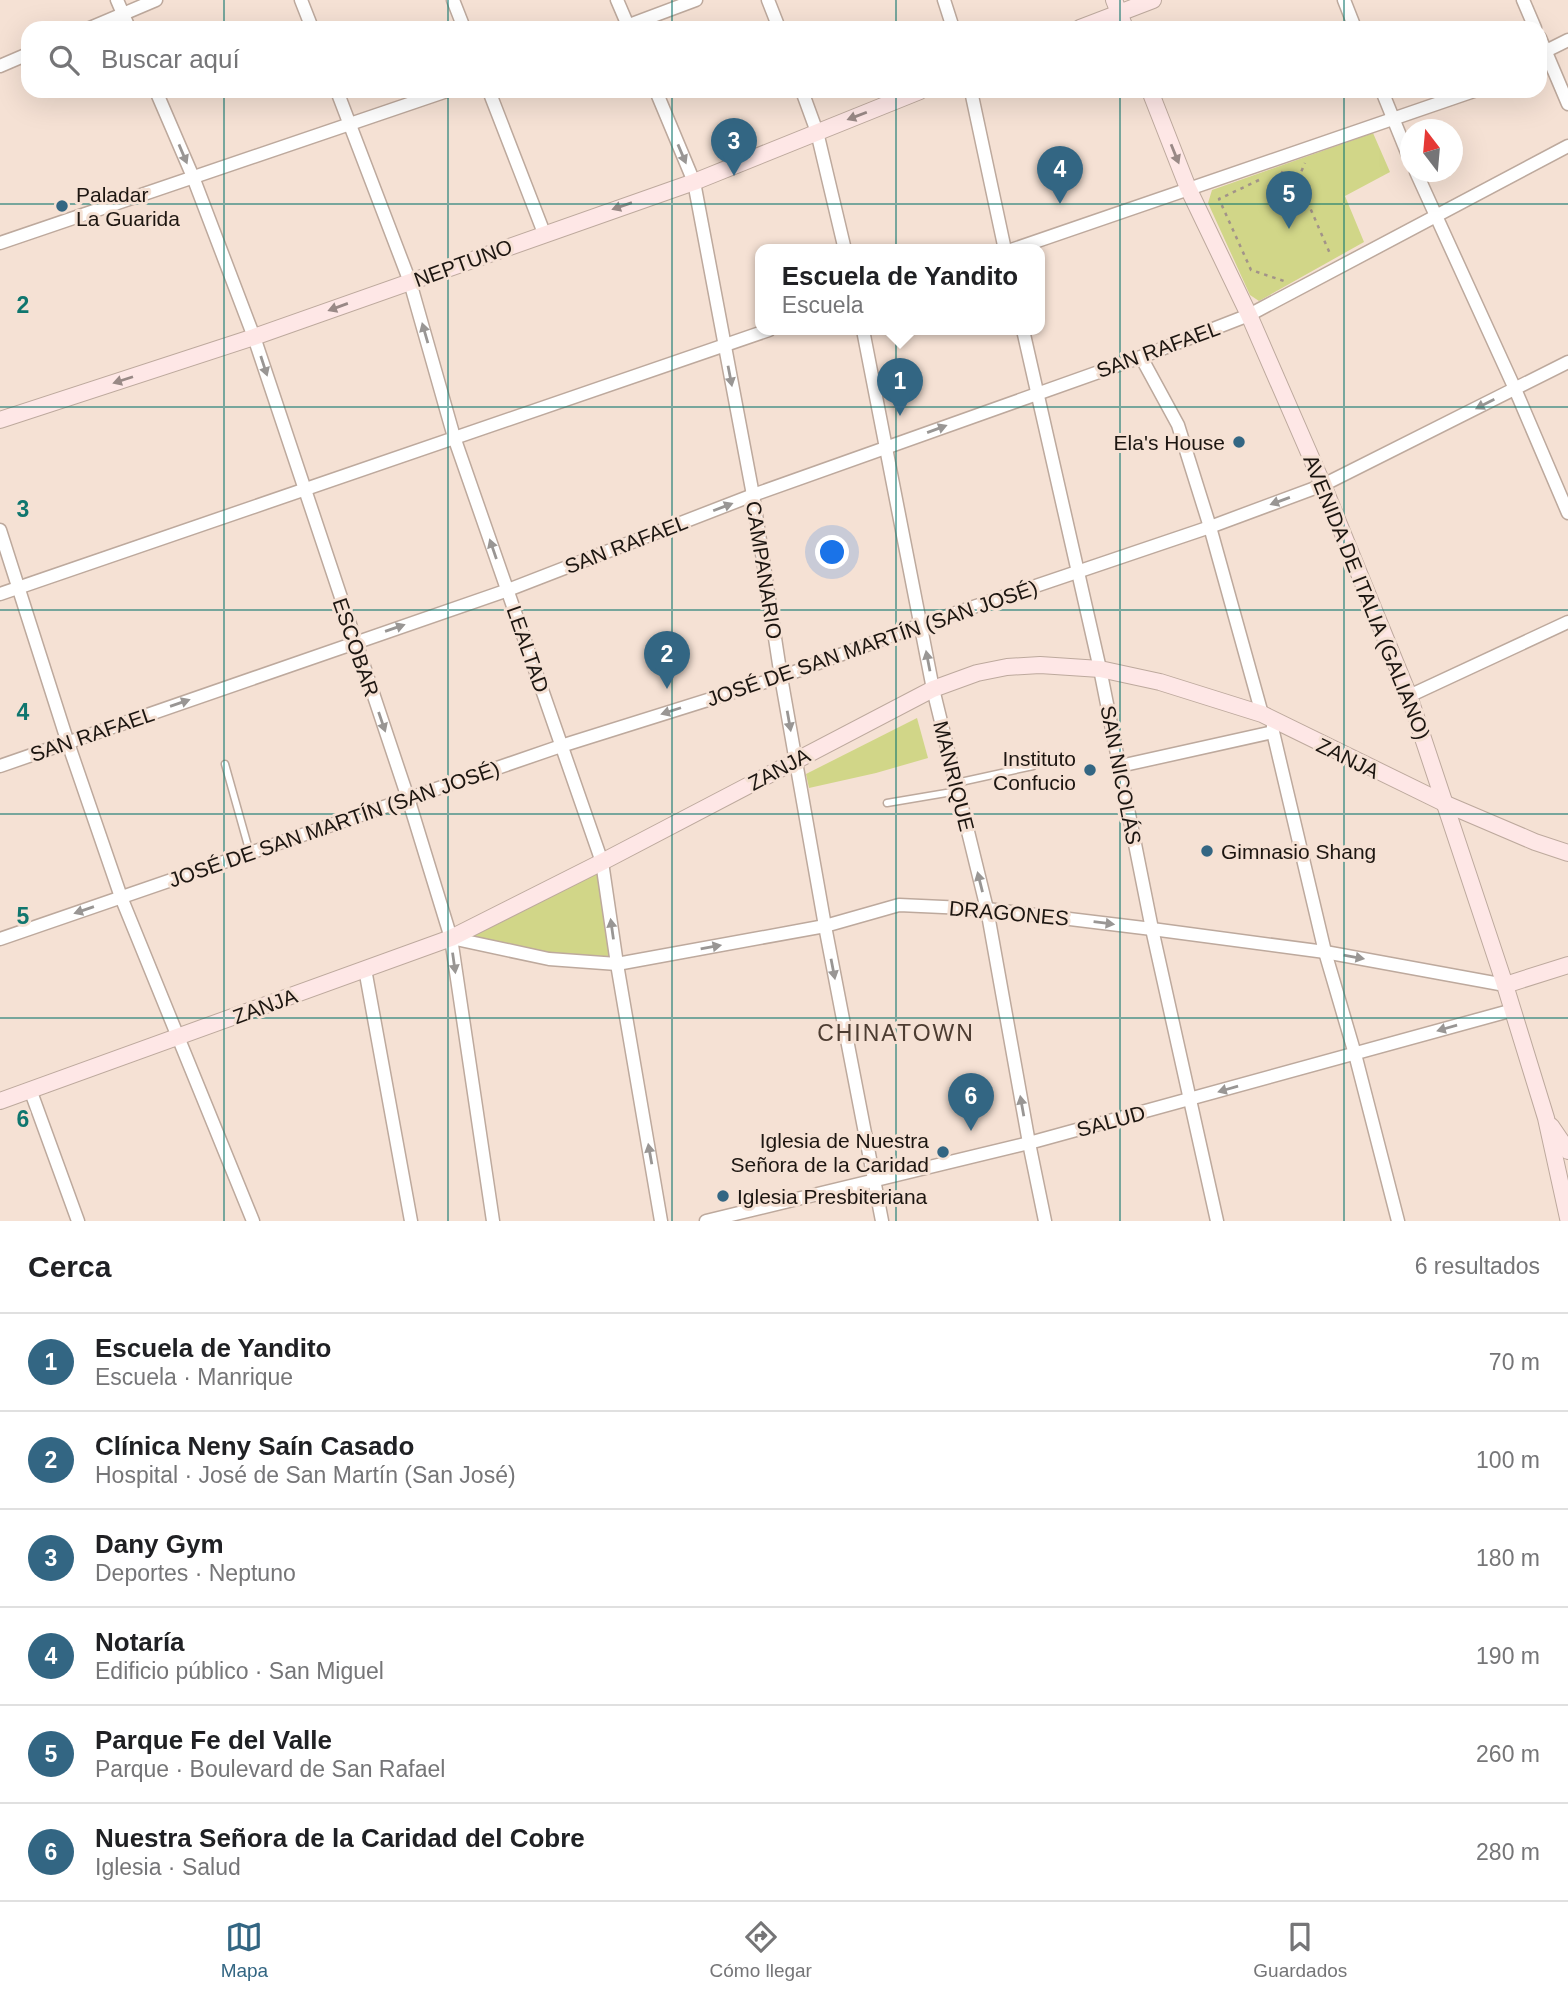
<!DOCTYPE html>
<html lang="es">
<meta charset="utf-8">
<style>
body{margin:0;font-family:Helvetica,sans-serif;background:#f2f2f2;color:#202124}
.compass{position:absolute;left:1400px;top:119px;width:63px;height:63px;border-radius:50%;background:#fff;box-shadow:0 7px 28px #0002;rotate:344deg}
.you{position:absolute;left:833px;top:553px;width:24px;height:24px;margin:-18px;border:5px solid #fff;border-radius:50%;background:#1a73e8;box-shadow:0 0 0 10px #1a73e833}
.badge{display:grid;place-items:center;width:46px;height:46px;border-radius:50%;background:#336683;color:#fff;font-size:23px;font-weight:700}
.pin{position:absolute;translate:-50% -58px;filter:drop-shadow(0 2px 4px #0008)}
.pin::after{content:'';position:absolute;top:37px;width:24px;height:21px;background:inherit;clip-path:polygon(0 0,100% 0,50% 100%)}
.popup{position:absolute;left:755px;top:244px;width:290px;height:91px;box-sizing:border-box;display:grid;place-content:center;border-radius:14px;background:#fff;filter:drop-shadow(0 2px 5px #0005);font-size:23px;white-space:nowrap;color:#757577}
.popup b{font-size:26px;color:#202124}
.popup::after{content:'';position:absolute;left:50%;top:100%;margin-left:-14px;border:14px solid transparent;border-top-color:#fff}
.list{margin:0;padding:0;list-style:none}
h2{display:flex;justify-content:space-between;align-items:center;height:91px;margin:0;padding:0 28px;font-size:30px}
h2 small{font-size:23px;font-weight:400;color:#757577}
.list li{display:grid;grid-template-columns:46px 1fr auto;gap:21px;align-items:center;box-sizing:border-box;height:98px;padding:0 28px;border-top:2px solid #e0e0e0}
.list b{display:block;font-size:26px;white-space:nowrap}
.list p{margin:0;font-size:23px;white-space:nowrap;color:#757577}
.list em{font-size:23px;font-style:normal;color:#757577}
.icon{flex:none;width:38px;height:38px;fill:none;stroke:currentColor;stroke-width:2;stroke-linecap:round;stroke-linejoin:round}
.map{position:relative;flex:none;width:1568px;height:1221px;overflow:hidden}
.search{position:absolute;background:#fff;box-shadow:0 7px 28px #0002;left:21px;right:21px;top:21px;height:77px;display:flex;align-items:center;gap:18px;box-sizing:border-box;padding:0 24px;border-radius:21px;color:#757577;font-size:26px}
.sheet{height:679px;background:#fff}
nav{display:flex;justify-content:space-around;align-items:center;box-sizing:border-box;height:98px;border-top:2px solid #e0e0e0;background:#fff;font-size:19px;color:#757577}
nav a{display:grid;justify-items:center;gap:4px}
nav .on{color:#336683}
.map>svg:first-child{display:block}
.green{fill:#d1d688}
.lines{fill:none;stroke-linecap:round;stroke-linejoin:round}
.lane-casing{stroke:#bda99d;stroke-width:9}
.street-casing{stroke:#bda99d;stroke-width:15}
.secondary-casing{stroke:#bda99d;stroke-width:18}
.path{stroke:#a29389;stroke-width:2.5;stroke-dasharray:3.5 5;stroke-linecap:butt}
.lane{stroke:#fff;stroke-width:6}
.street{stroke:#fff;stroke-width:12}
.secondary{stroke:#fee7e6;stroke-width:16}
.oneway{fill:#998986}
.oneway2{fill:#999694}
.grid{fill:none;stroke:#0f766e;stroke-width:2;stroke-opacity:0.55}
.poi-dot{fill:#336683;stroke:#f5e1d4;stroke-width:2.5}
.labels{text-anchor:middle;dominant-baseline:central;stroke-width:6;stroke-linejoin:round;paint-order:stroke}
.poi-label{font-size:21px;fill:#1d1611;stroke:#f5e1d4;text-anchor:start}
.street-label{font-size:21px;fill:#1d1611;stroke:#f5e1d4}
.neighbourhood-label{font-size:23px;letter-spacing:2px;fill:#4d3d32;stroke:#f5e1d4}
.grid-label{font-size:23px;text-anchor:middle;font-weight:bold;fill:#0f766e;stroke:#f5e1d4;stroke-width:6;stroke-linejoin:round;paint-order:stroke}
</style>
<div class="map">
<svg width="1568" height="1221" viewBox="0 0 1568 1221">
<rect width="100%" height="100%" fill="#f5e1d4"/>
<g class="green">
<path d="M1373,133L1390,172L1345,196L1364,242L1259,301L1250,295L1208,203L1212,190Z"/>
<path d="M917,718L928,758L876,773L809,788L806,774Z"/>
<path d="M602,862L617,964L451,938Z"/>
</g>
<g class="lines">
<defs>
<g id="lane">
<path d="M225,764L250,853"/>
<path d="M956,783L1033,766"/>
<path d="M887,803L958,791"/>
</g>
<g id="street">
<path d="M117,0L129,28"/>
<path d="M301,0L312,28"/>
<path d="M453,0L464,28"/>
<path d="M617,0L629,28"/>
<path d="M768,0L779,28"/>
<path d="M944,0L953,28"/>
<path d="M1344,0L1355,28"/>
<path d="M1523,0L1535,28"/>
<path d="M90,28L156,0"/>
<path d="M621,28L696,0"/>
<path d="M1540,38L1568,104"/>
<path d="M1540,54L1568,40"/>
<path d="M0,66L28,54"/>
<path d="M156,91L193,177L254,337L408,798L451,938L493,1221"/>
<path d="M337,91L410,282L454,437L602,862L617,964L661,1221"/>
<path d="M489,91L544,233"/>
<path d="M656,91L694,182L753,495L781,677L825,926L882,1221"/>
<path d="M802,91L817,132L845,250"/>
<path d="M971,91L1005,250"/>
<path d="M1382,91L1410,160"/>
<path d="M1416,172L1515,389L1568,513"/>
<path d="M0,243L447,91"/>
<path d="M1011,250L1474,91"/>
<path d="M863,330L933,689L987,909L1029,1143L1045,1221"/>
<path d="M1023,330L1100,669L1152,929L1217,1221"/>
<path d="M1141,357L1178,425L1210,527L1262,714"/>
<path d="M0,530L68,743L121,897L253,1221"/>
<path d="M0,594L769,330"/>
<path d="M1409,696L1568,622"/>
<path d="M1273,720V732L1325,952L1355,1054L1398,1221"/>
<path d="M0,766L508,590L753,495L1141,357L1249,315L1568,146"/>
<path d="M1120,766L1273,732"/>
<path d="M451,938L549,959L617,964L825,926L899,905L987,909L1152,929L1325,952L1505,985"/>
<path d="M0,939L561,746L781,677L920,625L1210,527L1323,485L1568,362"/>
<path d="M365,969L411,1221"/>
<path d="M31,1092L78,1221"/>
<path d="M706,1221L1029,1143L1513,1010"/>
</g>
<g id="secondary">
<path d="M1114,0L1125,28"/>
<path d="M1080,28L1153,0"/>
<path d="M1150,91L1188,188L1249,315L1323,485L1409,696L1505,985L1546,1118L1568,1218"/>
<path d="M0,420L254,337L694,182L920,91"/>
<path d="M1505,985L1568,965"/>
<path d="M0,1101L451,938L602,862L933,689L977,673L1007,667L1040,665L1100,669L1160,682L1262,714L1446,804L1535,842L1568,853"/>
<path d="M1551,1126L1568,1151"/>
</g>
</defs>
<use href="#lane" class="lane-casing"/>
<use href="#street" class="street-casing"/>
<use href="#secondary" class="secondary-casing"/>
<g class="path">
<path d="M1281,172L1298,180L1331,256"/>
<path d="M1298,179L1305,163"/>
<path d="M1259,180L1219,199L1251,270L1284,281"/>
</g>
<use href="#lane" class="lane"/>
<use href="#street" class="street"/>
<use href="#secondary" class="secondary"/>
</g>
<defs><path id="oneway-solid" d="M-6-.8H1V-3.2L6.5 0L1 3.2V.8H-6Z" transform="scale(1.75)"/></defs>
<g class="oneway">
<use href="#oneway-solid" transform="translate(857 116) rotate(159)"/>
<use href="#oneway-solid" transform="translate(1175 154) rotate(68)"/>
<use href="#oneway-solid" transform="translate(622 206) rotate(161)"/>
<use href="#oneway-solid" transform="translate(338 307) rotate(160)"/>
<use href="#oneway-solid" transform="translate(123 380) rotate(162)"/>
</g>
<g class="oneway2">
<use href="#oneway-solid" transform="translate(183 154) rotate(67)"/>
<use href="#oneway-solid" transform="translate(682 154) rotate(67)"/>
<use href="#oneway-solid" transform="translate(425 333) rotate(-106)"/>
<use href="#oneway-solid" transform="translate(264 366) rotate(72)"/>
<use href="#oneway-solid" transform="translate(730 376) rotate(79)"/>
<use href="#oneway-solid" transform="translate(1485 404) rotate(153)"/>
<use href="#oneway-solid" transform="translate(937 429) rotate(-20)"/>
<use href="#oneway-solid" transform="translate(1280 501) rotate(160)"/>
<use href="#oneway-solid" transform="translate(723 507) rotate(-21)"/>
<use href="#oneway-solid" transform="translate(493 549) rotate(-109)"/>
<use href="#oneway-solid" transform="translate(395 628) rotate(-19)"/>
<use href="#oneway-solid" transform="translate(928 661) rotate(-101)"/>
<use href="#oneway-solid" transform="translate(180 703) rotate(-19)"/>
<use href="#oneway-solid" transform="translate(671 711) rotate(162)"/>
<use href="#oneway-solid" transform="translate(789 721) rotate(80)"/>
<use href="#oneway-solid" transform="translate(382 722) rotate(71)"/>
<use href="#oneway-solid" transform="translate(980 882) rotate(-104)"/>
<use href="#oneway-solid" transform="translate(84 910) rotate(161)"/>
<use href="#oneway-solid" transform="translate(1104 923) rotate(7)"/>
<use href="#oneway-solid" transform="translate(612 929) rotate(-98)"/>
<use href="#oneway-solid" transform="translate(711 947) rotate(-10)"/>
<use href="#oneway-solid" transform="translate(1354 957) rotate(10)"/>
<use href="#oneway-solid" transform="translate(454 963) rotate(82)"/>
<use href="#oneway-solid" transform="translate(833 969) rotate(79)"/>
<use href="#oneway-solid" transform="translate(1447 1028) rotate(164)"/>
<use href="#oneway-solid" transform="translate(1228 1089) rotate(164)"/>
<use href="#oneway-solid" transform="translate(1022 1106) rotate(-100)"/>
<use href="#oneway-solid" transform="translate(650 1154) rotate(-100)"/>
</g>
<path class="grid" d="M224,0V28M448,0V28M672,0V28M896,0V28M1120,0V28M1344,0V28M224,91V1221M448,91V1221M672,91V1221M896,91V1221M1120,91V1221M1344,91V1221M0,204H1568M0,407H1568M0,610H1568M0,814H1568M0,1018H1568"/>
<g class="poi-dot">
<circle cx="62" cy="206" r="7"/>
<circle cx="1239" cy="442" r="7"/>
<circle cx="1090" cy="770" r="7"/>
<circle cx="1207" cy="851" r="7"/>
<circle cx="943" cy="1152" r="7"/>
<circle cx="723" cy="1196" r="7"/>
</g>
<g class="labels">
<g class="poi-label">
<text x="76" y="194">Paladar<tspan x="76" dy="24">La Guarida</tspan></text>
<text x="1225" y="442" text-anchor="end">Ela's House</text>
<text x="1076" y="758" text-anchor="end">Instituto<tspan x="1076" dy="24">Confucio</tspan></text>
<text x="1221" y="851">Gimnasio Shang</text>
<text x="929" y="1140" text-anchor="end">Iglesia de Nuestra<tspan x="929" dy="24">Señora de la Caridad</tspan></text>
<text x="737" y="1196">Iglesia Presbiteriana</text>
</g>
<g class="street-label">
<text transform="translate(463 263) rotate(-20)">NEPTUNO</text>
<text transform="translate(1158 349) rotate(-20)">SAN RAFAEL</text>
<text transform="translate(626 544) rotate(-21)">SAN RAFAEL</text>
<text transform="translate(764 570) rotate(81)">CAMPANARIO</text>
<text transform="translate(1367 597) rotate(68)">AVENIDA DE ITALIA (GALIANO)</text>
<text transform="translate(872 643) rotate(-19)">JOSÉ DE SAN MARTÍN (SAN JOSÉ)</text>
<text transform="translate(356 647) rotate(71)">ESCOBAR</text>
<text transform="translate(528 649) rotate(71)">LEALTAD</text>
<text transform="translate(92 734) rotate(-19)">SAN RAFAEL</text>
<text transform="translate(1348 758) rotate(26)">ZANJA</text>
<text transform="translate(779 769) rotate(-28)">ZANJA</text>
<text transform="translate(1121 775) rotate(79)">SAN NICOLÁS</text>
<text transform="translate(954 776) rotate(76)">MANRIQUE</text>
<text transform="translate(334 824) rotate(-19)">JOSÉ DE SAN MARTÍN (SAN JOSÉ)</text>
<text transform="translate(1009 913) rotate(5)">DRAGONES</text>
<text transform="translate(265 1006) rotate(-20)">ZANJA</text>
<text transform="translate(1111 1121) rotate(-15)">SALUD</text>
</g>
<g class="neighbourhood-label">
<text x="896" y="1033">CHINATOWN</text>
</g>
</g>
<g class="grid-label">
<text x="23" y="313">2</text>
<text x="23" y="517">3</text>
<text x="23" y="720">4</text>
<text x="23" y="924">5</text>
<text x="23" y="1127">6</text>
</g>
</svg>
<svg class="compass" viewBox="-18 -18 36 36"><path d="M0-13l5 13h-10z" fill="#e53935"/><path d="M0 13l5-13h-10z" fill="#757577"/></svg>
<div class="you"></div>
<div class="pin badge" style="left:900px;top:416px">1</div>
<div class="popup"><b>Escuela de Yandito</b>Escuela</div>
<div class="pin badge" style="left:667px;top:689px">2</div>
<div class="pin badge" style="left:734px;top:176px">3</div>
<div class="pin badge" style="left:1060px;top:204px">4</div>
<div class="pin badge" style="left:1289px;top:229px">5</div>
<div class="pin badge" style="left:971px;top:1131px">6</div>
<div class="search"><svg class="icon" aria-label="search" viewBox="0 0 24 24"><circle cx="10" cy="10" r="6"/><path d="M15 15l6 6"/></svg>Buscar aquí</div>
</div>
<section class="sheet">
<h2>Cerca<small>6 resultados</small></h2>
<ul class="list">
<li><span class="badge">1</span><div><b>Escuela de Yandito</b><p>Escuela · Manrique</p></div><em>70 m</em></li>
<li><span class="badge">2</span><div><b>Clínica Neny Saín Casado</b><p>Hospital · José de San Martín (San José)</p></div><em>100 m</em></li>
<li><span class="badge">3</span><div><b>Dany Gym</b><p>Deportes · Neptuno</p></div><em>180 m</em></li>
<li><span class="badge">4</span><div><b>Notaría</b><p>Edificio público · San Miguel</p></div><em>190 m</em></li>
<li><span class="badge">5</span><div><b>Parque Fe del Valle</b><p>Parque · Boulevard de San Rafael</p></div><em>260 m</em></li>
<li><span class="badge">6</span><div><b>Nuestra Señora de la Caridad del Cobre</b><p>Iglesia · Salud</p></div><em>280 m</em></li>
</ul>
</section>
<nav>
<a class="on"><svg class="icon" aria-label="map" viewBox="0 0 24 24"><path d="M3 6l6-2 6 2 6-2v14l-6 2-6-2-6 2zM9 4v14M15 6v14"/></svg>Mapa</a>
<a><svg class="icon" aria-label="directions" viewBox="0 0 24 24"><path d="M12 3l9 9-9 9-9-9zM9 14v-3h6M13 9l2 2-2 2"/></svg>Cómo llegar</a>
<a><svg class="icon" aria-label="saved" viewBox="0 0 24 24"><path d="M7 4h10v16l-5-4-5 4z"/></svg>Guardados</a>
</nav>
